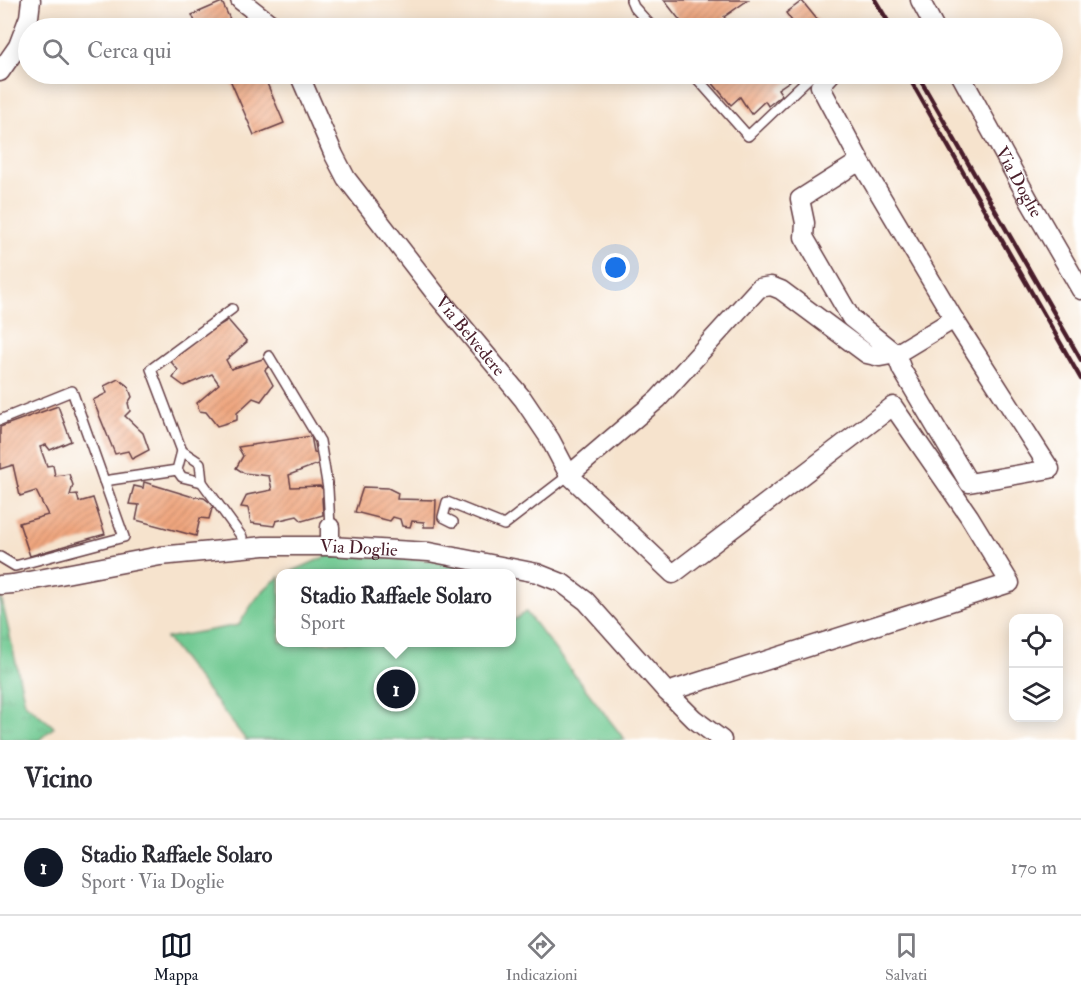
<!DOCTYPE html>
<html lang="it">
<meta charset="utf-8">
<style>
body{margin:0;font-family:"IM FELL Double Pica",serif;background:#f2f2f3;color:#2b2b33}
.controls{position:absolute;right:18px;bottom:18px;display:grid;overflow:hidden;border-radius:12px;box-shadow:0 3px 15px #0003}
.controls button{width:54px;height:54px;display:grid;place-items:center;padding:0;border:0;border-bottom:2px solid #e1e1e2;background:#fff;color:#2b2b33;font:30px sans-serif}
.you{position:absolute;left:616px;top:268px;width:21px;height:21px;margin:-15px;border:4px solid #fff;border-radius:50%;background:#1a73e8;box-shadow:0 0 0 9px #1a73e833}
.badge{display:grid;place-items:center;width:39px;height:39px;border-radius:50%;background:#111827;color:#fff;font-size:20px;font-weight:700}
.pin{position:absolute;translate:-50% -50%;border:3px solid #fff;box-shadow:0 2px 6px #0006}
.popup{position:absolute;left:276px;top:569px;width:240px;height:78px;box-sizing:border-box;display:grid;place-content:center;border-radius:12px;background:#fff;filter:drop-shadow(0 2px 4px #0005);font-size:20px;white-space:nowrap;color:#7c7c81}
.popup b{font-size:22px;color:#2b2b33}
.popup::after{content:'';position:absolute;left:50%;top:100%;margin-left:-12px;border:12px solid transparent;border-top-color:#fff}
.list{margin:0;padding:0;list-style:none}
h2{display:flex;justify-content:space-between;align-items:center;height:78px;margin:0;padding:0 24px;font-size:26px}
h2 small{font-size:20px;font-weight:400;color:#7c7c81}
.list li{display:grid;grid-template-columns:39px 1fr auto;gap:18px;align-items:center;box-sizing:border-box;height:96px;padding:0 24px;border-top:2px solid #e1e1e2}
.list b{display:block;font-size:22px;white-space:nowrap}
.list p{margin:0;font-size:20px;white-space:nowrap;color:#7c7c81}
.list em{font-size:20px;font-style:normal;color:#7c7c81}
.icon{flex:none;width:33px;height:33px;fill:none;stroke:currentColor;stroke-width:2;stroke-linecap:round;stroke-linejoin:round}
.map{position:relative;flex:none;width:1081px;height:740px;overflow:hidden}
.search{position:absolute;background:#fff;box-shadow:0 3px 15px #0003;left:18px;right:18px;top:18px;height:66px;display:flex;align-items:center;gap:15px;box-sizing:border-box;padding:0 21px;border-radius:33px;color:#7c7c81;font-size:22px}
.sheet{height:174px;background:#fff}
nav{display:flex;justify-content:space-around;align-items:center;box-sizing:border-box;height:84px;border-top:2px solid #e1e1e2;background:#fff;font-size:16px;color:#7c7c81}
nav a{display:grid;justify-items:center;gap:3px}
nav .on{color:#111827}
.map>svg:first-child{display:block}
.grass{fill:#6dc88f;stroke:#5c745d;stroke-width:1.5}
.park{fill:url(#park-tufts);stroke:#5c745d;stroke-width:1.5}
.building{fill:url(#building-hatch)}
.lines{fill:none;stroke-linecap:round;stroke-linejoin:round}
.lane-casing{stroke:#643c43;stroke-width:12}
.street-casing{stroke:#643c43;stroke-width:21}
.lane{stroke:#fff;stroke-width:9}
.street{stroke:#fff;stroke-width:18}
.rail{stroke:#4a1f2b;stroke-width:4.5}
.labels{text-anchor:middle;dominant-baseline:central;stroke-width:4.5;stroke-linejoin:round;paint-order:stroke}
.street-label{font-size:18px;fill:#4a1f2b;stroke:#fff}
</style>
<div class="map">
<svg width="1081" height="740" viewBox="0 0 1081 740">
<defs>
<pattern id="park-tufts" width="24" height="20" patternUnits="userSpaceOnUse" patternTransform="scale(1.5)"><rect width="24" height="20" fill="#6dc88f"/><path d="M3 7l-1-3M5 7V3M7 7l1-3M15 17l-1-3M17 17v-4M19 17l1-3" fill="none" stroke="#60ab7c"/></pattern>
<pattern id="building-hatch" width="6" height="6" patternUnits="userSpaceOnUse" patternTransform="scale(1.5)"><rect width="6" height="6" fill="#efa67e"/><path d="M-1 1l2-2M0 6l6-6M5 7l2-2" fill="none" stroke="#ce8e6d"/></pattern>
</defs>
<rect width="100%" height="100%" fill="#fff"/>
<filter id="ink" filterUnits="userSpaceOnUse"><feTurbulence type="fractalNoise" baseFrequency=".0167" numOctaves="2"/><feDisplacementMap in="SourceGraphic" scale="12" xChannelSelector="R" yChannelSelector="G"/><feConvolveMatrix kernelMatrix="1 2 1 2 8 2 1 2 1" color-interpolation-filters="sRGB"/></filter>
<filter id="wash" filterUnits="userSpaceOnUse"><feTurbulence type="fractalNoise" baseFrequency=".008" numOctaves="4" result="noise"/><feDisplacementMap in="SourceGraphic" scale="24" xChannelSelector="R" yChannelSelector="G"/><feGaussianBlur stdDeviation="1.35" result="paint"/><feColorMatrix in="noise" values="0 0 0 0 0 0 0 0 0 0 0 0 0 0 0 0 0 1.4 0 .05"/><feComposite in="paint" operator="in"/></filter>
<g filter="url(#wash)">
<rect width="100%" height="100%" fill="#f6e3cd"/>
<g class="grass">
<path d="M329,555L429,560L462,565L468,573L286,574Z"/>
<path d="M280,577V642H512V616L514,620L526,612L625,740H246L166,638L239,625C250,606 261,589 280,577Z"/>
</g>
<path class="park" d="M0,592L25,703L54,727L39,740H0Z"/>
<g id="blocks">
<g class="building">
<path d="M664,0H748L724,17L733,28H686Z"/>
<path d="M802,1L824,28H797L786,13Z"/>
<path d="M222,2L234,28H198L192,15Z"/>
<path d="M217,74H263L284,123L254,135L228,75L220,78Z"/>
<path d="M705,74H791L794,78L778,89L782,95L768,106L765,101L751,114L740,97L731,105Z"/>
<path d="M228,320L247,342L226,360L231,369L266,358L270,365L265,370L273,385L261,401L253,398L237,413V420L217,426L206,412L199,411L197,403L219,384L212,374L184,386L173,378L178,370L167,357Z"/>
<path d="M118,379L128,386L132,397L128,403L130,411L125,416L143,433L149,450L132,459L128,451L115,454L93,400L107,393L104,386Z"/>
<path d="M58,406L71,441L50,450L46,445L40,447L47,466L53,465L55,476L69,474L73,485L70,495L77,494L79,502L93,498L105,534L30,556L19,523L48,515L36,491L20,496L13,465L0,469V427Z"/>
<path d="M311,436L314,452L320,454L318,464L289,475L291,487L320,486L326,493L322,498L323,515L302,521L297,516L276,521L274,526L251,523L248,508L241,507L247,495L272,490L269,476L244,473L236,468L243,456L238,447Z"/>
<path d="M144,482L190,496L204,498L213,505L209,519L200,518L196,536L136,520L139,505L129,504L134,486L143,488Z"/>
<path d="M363,487L388,488L398,493L397,499L436,500L435,527H424V522L412,521L410,527L402,526L400,519L393,517L390,521L355,512Z"/>
</g>
</g>
</g>
<g filter="url(#ink)">
<use href="#blocks" fill-opacity="0" stroke="#643c43" stroke-width="1.5"/>
<g class="lines">
<defs>
<g id="lane">
<path d="M631,0L634,7L653,28"/>
<path d="M693,74L748,136L813,74"/>
<path d="M269,356L320,441L328,489L330,527"/>
<path d="M0,420L72,391L124,537L15,566L0,557"/>
<path d="M182,451L151,369L232,309"/>
<path d="M104,481L177,470L182,451L200,463L202,482L182,477L177,470"/>
<path d="M202,482L242,537"/>
<path d="M453,522L443,517L447,502L504,525L569,475"/>
</g>
<g id="street">
<path d="M240,0L276,28"/>
<path d="M920,0L935,28"/>
<path d="M0,72L18,46L29,17L31,0"/>
<path id="s1" d="M299,74L334,155L346,178L435,293L523,399L550,439L569,475L673,574L893,406L969,516L1010,583L667,692"/>
<path d="M831,74L820,86L860,161L954,319L1050,469L969,483L902,370L896,354L851,318L804,237L805,223L800,199L860,161"/>
<path id="s2" d="M960,74L1030,202L1081,290"/>
<path d="M569,475L658,399L759,288L771,286L781,290L867,354L880,357L896,354L954,319"/>
<path d="M330,546V527"/>
<path id="s3" d="M0,585L13,584L160,556L264,546H330L429,552L537,573L562,583L586,601L667,692L694,719L722,740"/>
</g>
</defs>
<use href="#lane" class="lane-casing"/>
<use href="#street" class="street-casing"/>
<use href="#lane" class="lane"/>
<use href="#street" class="street"/>
<g class="rail">
<path d="M875,0L892,28"/>
<path d="M907,74L1081,379"/>
<path d="M917,74L1081,360"/>
</g>
</g>
</g>
<g class="labels">
<g class="street-label">
<text stroke="none"><textPath href="#s2" startOffset="123">Via Doglie</textPath></text>
<text stroke="none"><textPath href="#s1" startOffset="315">Via Belvedere</textPath></text>
<text stroke="none"><textPath href="#s3" startOffset="362">Via Doglie</textPath></text>
</g>
</g>
</svg>
<div class="controls">
<button><svg class="icon" aria-label="locate" viewBox="0 0 24 24"><circle cx="12" cy="12" r="6"/><path d="M12 2v4M12 18v4M2 12h4M18 12h4"/></svg></button>
<button><svg class="icon" aria-label="layers" viewBox="0 0 24 24"><path d="M12 4l9 5-9 5-9-5zM3 14l9 5 9-5"/></svg></button>
</div>
<div class="you"></div>
<div class="pin badge" style="left:396px;top:689px">1</div>
<div class="popup"><b>Stadio Raffaele Solaro</b>Sport</div>
<div class="search"><svg class="icon" aria-label="search" viewBox="0 0 24 24"><circle cx="10" cy="10" r="6"/><path d="M15 15l6 6"/></svg>Cerca qui</div>
</div>
<section class="sheet">
<h2>Vicino<small></small></h2>
<ul class="list">
<li><span class="badge">1</span><div><b>Stadio Raffaele Solaro</b><p>Sport · Via Doglie</p></div><em>170 m</em></li>
</ul>
</section>
<nav>
<a class="on"><svg class="icon" aria-label="map" viewBox="0 0 24 24"><path d="M3 6l6-2 6 2 6-2v14l-6 2-6-2-6 2zM9 4v14M15 6v14"/></svg>Mappa</a>
<a><svg class="icon" aria-label="directions" viewBox="0 0 24 24"><path d="M12 3l9 9-9 9-9-9zM9 14v-3h6M13 9l2 2-2 2"/></svg>Indicazioni</a>
<a><svg class="icon" aria-label="saved" viewBox="0 0 24 24"><path d="M7 4h10v16l-5-4-5 4z"/></svg>Salvati</a>
</nav>
